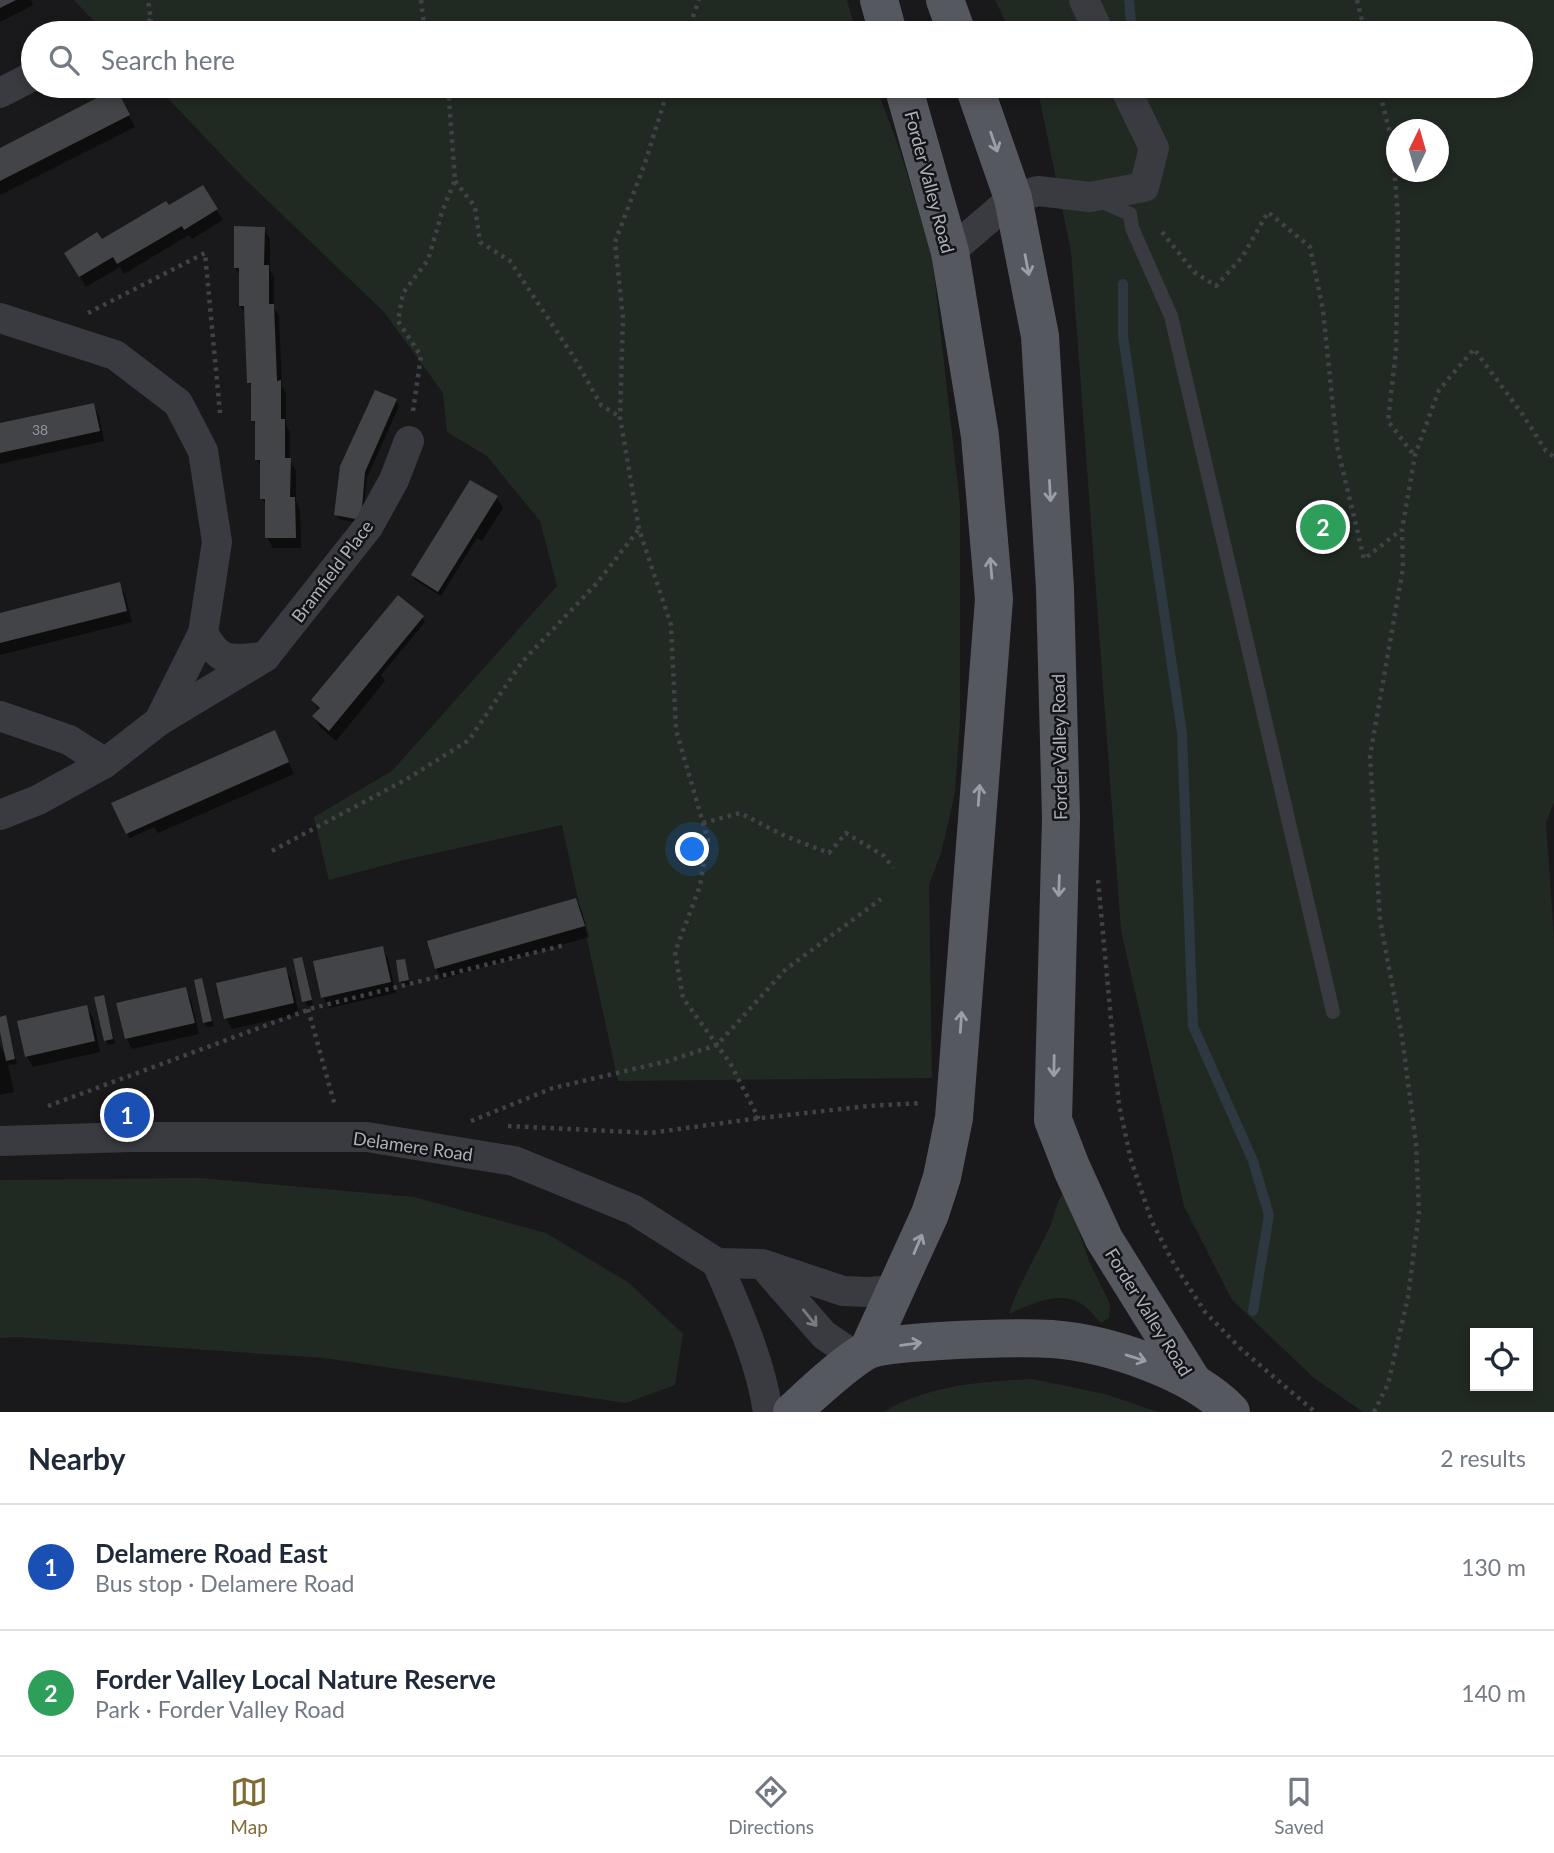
<!DOCTYPE html>
<meta charset="utf-8">
<style>
body{margin:0;font-family:Lato,sans-serif;background:#f6f6f7;color:#1f2937}
.controls{position:absolute;right:21px;bottom:21px;display:grid;overflow:hidden;border-radius:0px;box-shadow:0 4px 10px #0003}
.controls button{width:63px;height:63px;display:grid;place-items:center;padding:0;border:0;border-bottom:2px solid #e0e1e3;background:#fff;color:#1f2937;font:35px sans-serif}
.compass{position:absolute;left:1386px;top:119px;width:63px;height:63px;border-radius:50%;background:#fff;box-shadow:0 4px 10px #0003;rotate:5deg}
.you{position:absolute;left:693px;top:850px;width:24px;height:24px;margin:-18px;border:5px solid #fff;border-radius:50%;background:#1a73e8;box-shadow:0 0 0 10px #1a73e833}
.badge{display:grid;place-items:center;width:46px;height:46px;border-radius:50%;background:#806b37;color:#fff;font-size:23px;font-weight:700}
.pin{position:absolute;translate:-50% -50%;border:4px solid #fff;box-shadow:0 2px 7px #0006}
.list{margin:0;padding:0;list-style:none}
h2{display:flex;justify-content:space-between;align-items:center;height:91px;margin:0;padding:0 28px;font-size:30px}
h2 small{font-size:23px;font-weight:400;color:#747a83}
.list li{display:grid;grid-template-columns:46px 1fr auto;gap:21px;align-items:center;box-sizing:border-box;height:126px;padding:0 28px;border-top:2px solid #e0e1e3}
.list b{display:block;font-size:26px;white-space:nowrap}
.list p{margin:0;font-size:23px;white-space:nowrap;color:#747a83}
.list em{font-size:23px;font-style:normal;color:#747a83}
.icon{flex:none;width:38px;height:38px;fill:none;stroke:currentColor;stroke-width:2;stroke-linecap:round;stroke-linejoin:round}
.map{position:relative;flex:none;width:1554px;height:1412px;overflow:hidden}
.search{position:absolute;background:#fff;box-shadow:0 4px 10px #0003;left:21px;right:21px;top:21px;height:77px;display:flex;align-items:center;gap:18px;box-sizing:border-box;padding:0 24px;border-radius:38px;color:#747a83;font-size:26px}
.sheet{height:343px;background:#fff}
nav{display:flex;justify-content:space-around;align-items:center;box-sizing:border-box;height:98px;border-top:2px solid #e0e1e3;background:#fff;font-size:19px;color:#747a83}
nav a{display:grid;justify-items:center;gap:4px}
nav .on{color:#806b37}
.map>svg:first-child{display:block}
.green{fill:#212a22;fill-rule:evenodd}
.shadow{fill:#0007}
.lines{fill:none;stroke-linecap:round;stroke-linejoin:round}
.stream{stroke:#2e3840;stroke-width:10}
.building{fill:#434448}
.path{stroke:#404247;stroke-width:4.5;stroke-dasharray:3.5 5;stroke-linecap:butt}
.lane{stroke:#3a3b40;stroke-width:14}
.street{stroke:#3a3b40;stroke-width:30}
.primary{stroke:#56585f;stroke-width:38}
.oneway{stroke:#9a9ea9}
.oneway2{stroke:#787b84}
.labels{text-anchor:middle;dominant-baseline:central;stroke-width:5;stroke-linejoin:round;paint-order:stroke}
.number-label{font-size:14px;fill:#91959e}
.street-label{font-size:18px;fill:#abb0bb;stroke:#141416}
</style>
<div class="map">
<svg width="1554" height="1412" viewBox="0 0 1554 1412">
<rect width="100%" height="100%" fill="#19191b"/>
<g class="green">
<path d="M74,0H847L856,33H105Z"/>
<path d="M995,0H1554V802L1546,823L1554,939V1412H1363L1314,1378L1232,1300L1184,1206L1121,930L1071,251L1039,96L1035,86H1521V33H1011ZM1396,130H1438V172H1396ZM1475,1333H1528V1386H1475Z"/>
<path d="M156,86H876L900,151L932,256L960,505V721L955,793L941,853L929,885L932,1078L618,1081L562,825L404,860L329,880L314,817L392,771L557,586L540,521L487,456L447,432L443,393L384,312L244,178Z"/>
<path d="M200,1178L414,1197L546,1233L629,1283L683,1334L675,1385L626,1403L324,1358L16,1337L0,1338V1180Z"/>
<path d="M1065,1191L1089,1261L1110,1304L1109,1318L1101,1323C1095,1317 1088,1307 1080,1303C1058,1290 1029,1305 1009,1314C1019,1283 1036,1256 1050,1227C1055,1215 1056,1201 1065,1191Z"/>
<path d="M1032,1379L1105,1394L1158,1412H884C928,1385 981,1382 1032,1379Z"/>
</g>
<g class="shadow">
<path d="M0,0H31L33,5L0,22Z"/>
<path d="M122,101L135,127L0,195V150Z"/>
<path d="M202,187L223,220L192,239L189,235L124,274L120,267L86,287L66,253L101,241L168,208Z"/>
<path d="M264,229L270,239V270L274,278V308L279,316L282,386L286,393V425L290,432V461L296,470V501L300,509L301,548H273L267,537V507L262,498V468L257,459V428L253,420L252,389L249,382L246,315L240,306L241,277L235,268Z"/>
<path d="M396,401L399,406L367,478L362,524L339,519L336,514Z"/>
<path d="M93,405L99,415L104,441L0,464V425Z"/>
<path d="M497,498L503,508L482,541L477,538L441,596L415,580L413,575Z"/>
<path d="M119,584L125,595L132,622L0,655V614Z"/>
<path d="M422,617L425,622L381,675L385,681L336,741L320,727L314,716L319,711L313,701Z"/>
<path d="M280,743L294,774L158,833L154,827L130,838L127,833Z"/>
<path d="M576,900L582,911L589,937L442,979L436,969Z"/>
<path d="M382,948L388,959L396,993L329,1008L323,997Z"/>
<path d="M301,959L313,1005L307,1006L295,960Z"/>
<path d="M404,961L410,984L404,986L401,981Z"/>
<path d="M285,969L291,979L299,1014L232,1029L226,1018Z"/>
<path d="M202,980L214,1026L207,1027L204,1022Z"/>
<path d="M185,989L191,1000L199,1034L132,1049L126,1038Z"/>
<path d="M103,997L115,1044L108,1045L106,1040Z"/>
<path d="M86,1007L93,1018L100,1052L33,1067L27,1057L19,1023Z"/>
<path d="M5,1017L17,1064L8,1065L14,1092L0,1095V1046L7,1058L0,1019Z"/>
</g>
<g class="lines">
<g class="stream">
<path d="M1129,0L1132,33"/>
<path d="M1123,284V336L1182,733L1193,1026L1253,1161L1269,1215L1253,1311"/>
</g>
</g>
<g class="building">
<path d="M0,0H16L0,8Z"/>
<path d="M116,88L130,115L0,181V148Z"/>
<path d="M203,185L218,209L184,230L182,226L117,264L113,257L79,277L64,253L97,232L102,239L166,201L169,205Z"/>
<path d="M234,226L265,227L264,265H269V304H274L277,381L281,380V419H285V458H291L290,497H295L296,538H265V499H260V460H255V421H251V383H247L244,306H239V268H234Z"/>
<path d="M375,390L397,399L365,472L361,520L334,515L340,466Z"/>
<path d="M94,403L100,431L0,453V423Z"/>
<path d="M470,480L498,496L438,592L411,575Z"/>
<path d="M120,582L127,611L0,643V613Z"/>
<path d="M398,595L424,616L329,731L312,716L320,708L311,700Z"/>
<path d="M275,730L289,762L126,834L111,803Z"/>
<path d="M576,898L585,926L435,969L427,941Z"/>
<path d="M383,946L391,982L321,998L313,961Z"/>
<path d="M302,957L312,1000L302,1002L293,959Z"/>
<path d="M405,959L409,980L399,982L396,960Z"/>
<path d="M286,967L294,1003L224,1019L216,983Z"/>
<path d="M202,978L212,1021L203,1023L194,980Z"/>
<path d="M186,987L195,1023L125,1039L116,1003Z"/>
<path d="M104,995L113,1039L104,1041L94,997Z"/>
<path d="M87,1005L95,1041L25,1057L17,1021Z"/>
<path d="M6,1015L15,1059L6,1061L0,1032V1017Z"/>
</g>
<g class="lines">
<g class="path">
<path d="M421,0L424,25L428,33"/>
<path d="M1357,0L1365,33"/>
<path d="M116,33L151,20L148,0"/>
<path d="M687,33L699,0"/>
<path d="M669,86L645,163L615,242L623,318L620,417L639,529L671,625L676,730L708,840L700,886L675,952L683,998L730,1063L758,1117L752,1119"/>
<path d="M1378,86L1392,141L1398,217L1396,351L1388,421L1414,455"/>
<path d="M455,181L475,207L480,242L510,261L575,359L601,405L620,417"/>
<path d="M1162,232L1194,272L1216,286L1243,256L1268,212L1310,247L1323,310L1337,446L1364,559L1401,530"/>
<path d="M88,313L205,253L220,413"/>
<path d="M413,411L421,356L398,321L403,293L428,260L442,212L455,180L448,86"/>
<path d="M703,823L740,813L785,836L829,853L846,833L884,856L893,868"/>
<path d="M272,851L407,779L469,740L522,662L597,583L639,529"/>
<path d="M1098,880L1119,1105L1131,1160L1152,1222L1174,1264L1205,1312L1241,1349L1315,1412"/>
<path d="M308,1009L335,1106"/>
<path d="M48,1106L313,1008L565,945"/>
<path d="M471,1121L553,1088L668,1061L717,1045L786,969L881,899"/>
<path d="M508,1126L650,1133L752,1119L868,1106L921,1103"/>
<path d="M1374,1412L1388,1384L1408,1297L1419,1212L1416,1143L1402,1037L1380,920L1370,756L1403,568L1402,530L1415,455L1439,390L1474,349L1523,415L1546,451L1554,457"/>
</g>
<path class="lane" d="M1098,200L1130,214L1132,228L1171,316L1333,1012"/>
<g class="street">
<path d="M1084,0L1099,33"/>
<path d="M0,93L33,76"/>
<path d="M950,252L1013,198L1038,191L1090,197L1144,187L1154,148L1124,86"/>
<path d="M0,318L115,355L178,403L203,451L217,542L203,633L159,721L105,763L38,800L0,815"/>
<path d="M203,633C222,666 230,659 265,657"/>
<path d="M0,716L69,740L105,763"/>
<path d="M159,721L265,657L368,527L394,480L409,441"/>
<path d="M0,1141L131,1137H367L514,1161L634,1210L717,1263L762,1264L824,1335L858,1358"/>
<path d="M717,1263C738,1312 760,1359 768,1412"/>
<path d="M765,1265L843,1291L868,1292L897,1290"/>
</g>
<g class="primary">
<path d="M879,0L888,33"/>
<path d="M945,0L957,33"/>
<path d="M974,86L1013,198L1040,336L1055,589L1061,818L1053,1120L1072,1169L1104,1239L1193,1382"/>
<path d="M868,1350L930,1214L942,1177L954,1118L994,599L980,436L950,252L903,86"/>
<path d="M792,1412C813,1393 842,1365 866,1351C878,1345 924,1342 940,1341C977,1339 1014,1337 1052,1339C1106,1343 1193,1371 1231,1412"/>
</g>
</g>
<defs><path id="oneway-shaft" d="M-6 0H5M1.5-3L5.5 0L1.5 3" fill="none" stroke-width="1.6" stroke-linecap="round" stroke-linejoin="round" transform="scale(1.75)"/></defs>
<g class="oneway">
<use href="#oneway-shaft" transform="translate(994 142) rotate(71)"/>
<use href="#oneway-shaft" transform="translate(1027 265) rotate(79)"/>
<use href="#oneway-shaft" transform="translate(1050 491) rotate(87)"/>
<use href="#oneway-shaft" transform="translate(991 568) rotate(-95)"/>
<use href="#oneway-shaft" transform="translate(979 795) rotate(-86)"/>
<use href="#oneway-shaft" transform="translate(1059 886) rotate(92)"/>
<use href="#oneway-shaft" transform="translate(961 1022) rotate(-86)"/>
<use href="#oneway-shaft" transform="translate(1054 1066) rotate(91)"/>
<use href="#oneway-shaft" transform="translate(918 1244) rotate(-67)"/>
<use href="#oneway-shaft" transform="translate(911 1344) rotate(-8)"/>
<use href="#oneway-shaft" transform="translate(1136 1358) rotate(17)"/>
</g>
<use class="oneway2" href="#oneway-shaft" transform="translate(810 1318) rotate(51)"/>
<g class="labels">
<g class="number-label">
<text x="40" y="429">38</text>
</g>
<g class="street-label">
<text transform="translate(930 182) rotate(75)">Forder Valley Road</text>
<text transform="translate(332 571) rotate(-53)">Bramfield Place</text>
<text transform="translate(1059 747) rotate(-91)">Forder Valley Road</text>
<text transform="translate(413 1146) rotate(8)">Delamere Road</text>
<text transform="translate(1149 1312) rotate(58)">Forder Valley Road</text>
</g>
</g>
</svg>
<div class="controls">
<button><svg class="icon" aria-label="locate" viewBox="0 0 24 24"><circle cx="12" cy="12" r="6"/><path d="M12 2v4M12 18v4M2 12h4M18 12h4"/></svg></button>
</div>
<svg class="compass" viewBox="-18 -18 36 36"><path d="M0-13l5 13h-10z" fill="#e53935"/><path d="M0 13l5-13h-10z" fill="#747a83"/></svg>
<div class="you"></div>
<div class="pin badge" style="left:127px;top:1115px;background:#1a4fb4">1</div>
<div class="pin badge" style="left:1323px;top:527px;background:#2e9e5b">2</div>
<div class="search"><svg class="icon" aria-label="search" viewBox="0 0 24 24"><circle cx="10" cy="10" r="6"/><path d="M15 15l6 6"/></svg>Search here</div>
</div>
<section class="sheet">
<h2>Nearby<small>2 results</small></h2>
<ul class="list">
<li><span class="badge" style="background:#1a4fb4">1</span><div><b>Delamere Road East</b><p>Bus stop · Delamere Road</p></div><em>130 m</em></li>
<li><span class="badge" style="background:#2e9e5b">2</span><div><b>Forder Valley Local Nature Reserve</b><p>Park · Forder Valley Road</p></div><em>140 m</em></li>
</ul>
</section>
<nav>
<a class="on"><svg class="icon" aria-label="map" viewBox="0 0 24 24"><path d="M3 6l6-2 6 2 6-2v14l-6 2-6-2-6 2zM9 4v14M15 6v14"/></svg>Map</a>
<a><svg class="icon" aria-label="directions" viewBox="0 0 24 24"><path d="M12 3l9 9-9 9-9-9zM9 14v-3h6M13 9l2 2-2 2"/></svg>Directions</a>
<a><svg class="icon" aria-label="saved" viewBox="0 0 24 24"><path d="M7 4h10v16l-5-4-5 4z"/></svg>Saved</a>
</nav>
